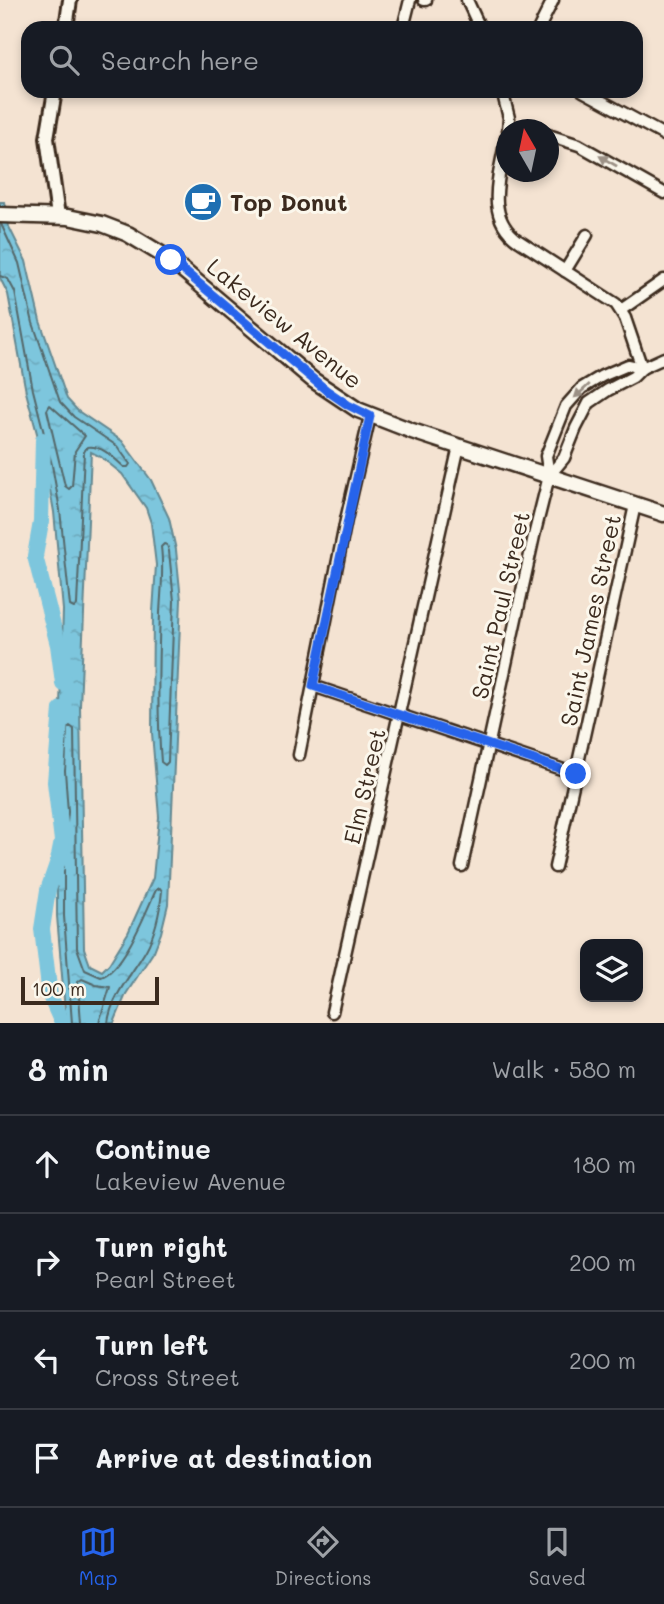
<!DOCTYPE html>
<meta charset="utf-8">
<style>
body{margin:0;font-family:Mali,sans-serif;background:#242831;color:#f1f3f6}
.controls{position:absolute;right:21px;bottom:21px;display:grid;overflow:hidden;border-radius:14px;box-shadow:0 4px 10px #0003}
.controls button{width:63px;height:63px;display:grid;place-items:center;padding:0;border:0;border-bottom:2px solid #363941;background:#171b24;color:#f1f3f6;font:35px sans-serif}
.compass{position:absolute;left:496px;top:119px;width:63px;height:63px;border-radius:50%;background:#171b24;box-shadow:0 4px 10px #0003;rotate:351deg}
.scale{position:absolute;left:21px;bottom:18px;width:138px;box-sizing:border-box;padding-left:7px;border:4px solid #3b2a1e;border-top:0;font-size:19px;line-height:24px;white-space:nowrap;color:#3b2a1e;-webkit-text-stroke:5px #fbf7ec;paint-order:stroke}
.stop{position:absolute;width:21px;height:21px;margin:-16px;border:5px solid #2563eb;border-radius:50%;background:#fff}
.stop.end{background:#2563eb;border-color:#fff;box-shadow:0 2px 7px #0008}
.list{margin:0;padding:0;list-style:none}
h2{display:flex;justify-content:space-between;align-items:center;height:91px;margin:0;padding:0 28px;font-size:30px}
h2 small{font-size:23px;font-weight:400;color:#9ea1a6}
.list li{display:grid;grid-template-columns:46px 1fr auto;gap:21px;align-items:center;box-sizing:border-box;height:98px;padding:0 28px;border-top:2px solid #363941}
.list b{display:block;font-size:26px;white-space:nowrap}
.list p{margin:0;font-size:23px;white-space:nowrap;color:#9ea1a6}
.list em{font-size:23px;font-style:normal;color:#9ea1a6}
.icon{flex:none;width:38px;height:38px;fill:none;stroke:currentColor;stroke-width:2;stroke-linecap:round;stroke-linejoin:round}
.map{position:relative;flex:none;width:664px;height:1023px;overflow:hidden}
.search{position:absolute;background:#171b24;box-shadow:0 4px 10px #0003;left:21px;right:21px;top:21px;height:77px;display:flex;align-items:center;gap:18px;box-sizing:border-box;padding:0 24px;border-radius:21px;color:#9ea1a6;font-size:26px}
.sheet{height:483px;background:#171b24}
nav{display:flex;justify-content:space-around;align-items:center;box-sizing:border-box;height:98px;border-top:2px solid #363941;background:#171b24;font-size:19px;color:#9ea1a6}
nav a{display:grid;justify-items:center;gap:4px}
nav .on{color:#2563eb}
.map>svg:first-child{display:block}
.water{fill:url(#water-ripples);stroke:#638891;stroke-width:2;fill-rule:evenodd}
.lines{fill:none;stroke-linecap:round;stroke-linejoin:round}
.shore{stroke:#55686a;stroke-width:2}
.river{stroke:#7dc6dd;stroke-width:16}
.minor-casing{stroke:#3b2a1e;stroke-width:15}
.tertiary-casing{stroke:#3b2a1e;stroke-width:18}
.secondary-casing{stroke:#3b2a1e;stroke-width:19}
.minor{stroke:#fbf7ec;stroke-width:10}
.tertiary{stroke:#fbf7ec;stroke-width:12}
.secondary{stroke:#fbf7ec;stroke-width:14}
.oneway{fill:#9b9085}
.route{stroke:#2563eb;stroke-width:9}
.labels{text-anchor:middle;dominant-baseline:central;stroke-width:6;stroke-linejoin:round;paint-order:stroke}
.poi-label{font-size:23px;font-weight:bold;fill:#3b2a1e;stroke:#fbf7ec;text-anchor:start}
.street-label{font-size:23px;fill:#3b2a1e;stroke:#fbf7ec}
</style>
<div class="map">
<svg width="664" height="1023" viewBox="0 0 664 1023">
<defs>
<pattern id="water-ripples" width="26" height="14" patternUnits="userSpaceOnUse" patternTransform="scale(1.75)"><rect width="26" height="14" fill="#7dc6dd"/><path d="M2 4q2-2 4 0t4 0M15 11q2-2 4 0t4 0" fill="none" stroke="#6daabd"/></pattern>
</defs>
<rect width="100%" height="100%" fill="#f4e3d2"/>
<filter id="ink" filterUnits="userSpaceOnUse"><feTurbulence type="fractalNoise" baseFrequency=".0143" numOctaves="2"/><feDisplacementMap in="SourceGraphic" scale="14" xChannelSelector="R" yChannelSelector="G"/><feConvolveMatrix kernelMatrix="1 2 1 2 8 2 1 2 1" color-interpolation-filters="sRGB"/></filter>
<g filter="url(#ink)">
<path class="water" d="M0,202H4L9,227L26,261L40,321L67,399L78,411L122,441L151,480L169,518L176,550L181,600L168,904L161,933L154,951L126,994L114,1023H66L57,916V860L61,812L58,771L63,610L54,512L46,467L26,392L8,294L0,278ZM91,452L101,457L122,474L146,508L151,523L156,565L153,612L152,733L159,817L153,878L128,933L109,964L102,971L90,965L84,948L80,706Z"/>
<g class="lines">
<g class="shore">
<path d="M0,276L8,279L15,292L33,390L52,465L60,510L70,606L74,608L77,605L84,452L87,447C102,445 114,458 124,467H128L130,464L117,446L74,417L60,402L33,323L19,263L1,224"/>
<path d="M50,405L85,436L75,451L72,486L69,489L65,486L47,410Z"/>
<path d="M164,544L167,545L169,551L174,601L168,762L165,765L161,762C157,713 158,663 160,613C161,591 164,570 161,547Z"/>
<path d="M72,1023L64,916V860L68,812L65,771L67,729L70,726L74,729L77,948L85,970L101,977C124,970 146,911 156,890L160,888L162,891C160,911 156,932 146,950C133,973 111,996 108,1023"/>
<path d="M81,1023L78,982L82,979L96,985L110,987L99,1023"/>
</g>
<g class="river">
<path d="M43,440L41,522L35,556L58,645L63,683"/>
<path d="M61,709L55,782L62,841L58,861L48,890L42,929L50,996L62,1023"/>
</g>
<defs>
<g id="minor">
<path d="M424,0H426"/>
<path d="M467,0L480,28"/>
<path d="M403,28L410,0"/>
<path d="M539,28L553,0"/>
<path d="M583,91L664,135"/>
<path d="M504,98L509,118L508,130"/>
<path d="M548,135L579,145L664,193"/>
<path d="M506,138C500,175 483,216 519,241L616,304L625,318L642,368"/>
<path d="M565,271L587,235"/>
<path d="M621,310L664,280"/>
<path d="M549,476L564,458L576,428L589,403L608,390L633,377L642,368L664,358"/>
<path d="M313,686L576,774"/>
<path d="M299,755L346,520L370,416"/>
<path d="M462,866L534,536L549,476L546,456L566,406L582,388L602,376L628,365L642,368"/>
<path d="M555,867L635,505"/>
<path d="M332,1012L459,446"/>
</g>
<g id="tertiary">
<path d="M66,28L70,0"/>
<path d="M55,91L47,138L58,216"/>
</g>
<path id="secondary" d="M0,215L68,217L102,224L128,234L171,260L313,380L358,410L412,431L664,514"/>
</defs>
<use href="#minor" class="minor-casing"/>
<use href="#tertiary" class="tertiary-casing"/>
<use href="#secondary" class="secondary-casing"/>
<use href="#minor" class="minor"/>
<use href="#tertiary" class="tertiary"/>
<use href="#secondary" class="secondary"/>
</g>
<defs><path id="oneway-solid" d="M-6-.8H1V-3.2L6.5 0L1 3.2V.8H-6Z" transform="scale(1.75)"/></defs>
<g class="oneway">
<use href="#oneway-solid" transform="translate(608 161) rotate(-150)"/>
<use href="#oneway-solid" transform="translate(582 391) rotate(138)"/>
</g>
</g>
<g class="lines" filter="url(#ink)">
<path class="route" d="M171,260L326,390L348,405L370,416L313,686L576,774"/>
</g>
<defs>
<symbol id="cafe-disc" viewBox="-11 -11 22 22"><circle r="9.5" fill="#1f6fb2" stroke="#fbf7ec"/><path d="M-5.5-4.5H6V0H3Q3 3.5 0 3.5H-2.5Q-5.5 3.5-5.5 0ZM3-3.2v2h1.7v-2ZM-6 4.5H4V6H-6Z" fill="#fff"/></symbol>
</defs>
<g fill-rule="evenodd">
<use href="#cafe-disc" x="181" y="180" width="44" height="44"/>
</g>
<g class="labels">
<g class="poi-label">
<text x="230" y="202">Top Donut</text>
</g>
<g class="street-label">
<text transform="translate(285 323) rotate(39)">Lakeview Avenue</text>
<text transform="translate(500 605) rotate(-77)">Saint Paul Street</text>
<text transform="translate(590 620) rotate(-78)">Saint James Street</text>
<text transform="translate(364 786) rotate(-77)">Elm Street</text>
</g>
</g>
</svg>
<div class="controls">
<button><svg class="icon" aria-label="layers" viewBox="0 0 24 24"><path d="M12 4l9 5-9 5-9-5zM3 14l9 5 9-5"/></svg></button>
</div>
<svg class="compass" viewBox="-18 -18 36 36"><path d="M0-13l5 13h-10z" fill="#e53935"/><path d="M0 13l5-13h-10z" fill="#9ea1a6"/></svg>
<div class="scale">100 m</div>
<div class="stop" style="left:171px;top:260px"></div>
<div class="stop end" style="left:576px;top:774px"></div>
<div class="search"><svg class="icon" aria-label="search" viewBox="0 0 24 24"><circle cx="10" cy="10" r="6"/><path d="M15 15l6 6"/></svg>Search here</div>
</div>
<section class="sheet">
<h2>8 min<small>Walk · 580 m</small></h2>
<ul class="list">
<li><svg class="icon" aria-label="ahead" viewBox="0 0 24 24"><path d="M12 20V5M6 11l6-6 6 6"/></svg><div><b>Continue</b><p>Lakeview Avenue</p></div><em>180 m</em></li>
<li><svg class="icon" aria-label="right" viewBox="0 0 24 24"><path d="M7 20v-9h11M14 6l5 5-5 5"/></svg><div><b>Turn right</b><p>Pearl Street</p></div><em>200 m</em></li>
<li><svg class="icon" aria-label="left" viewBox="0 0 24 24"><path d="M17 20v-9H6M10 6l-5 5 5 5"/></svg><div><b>Turn left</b><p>Cross Street</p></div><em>200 m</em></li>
<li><svg class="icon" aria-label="arrive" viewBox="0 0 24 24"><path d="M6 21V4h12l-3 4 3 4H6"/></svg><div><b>Arrive at destination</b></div></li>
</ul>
</section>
<nav>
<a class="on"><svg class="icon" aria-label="map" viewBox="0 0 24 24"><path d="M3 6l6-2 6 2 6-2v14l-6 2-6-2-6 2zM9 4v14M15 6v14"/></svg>Map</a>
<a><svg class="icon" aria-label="directions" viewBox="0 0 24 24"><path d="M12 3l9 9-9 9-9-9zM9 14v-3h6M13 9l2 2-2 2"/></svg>Directions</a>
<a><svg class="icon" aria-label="saved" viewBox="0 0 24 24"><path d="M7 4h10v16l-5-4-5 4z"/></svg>Saved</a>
</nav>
